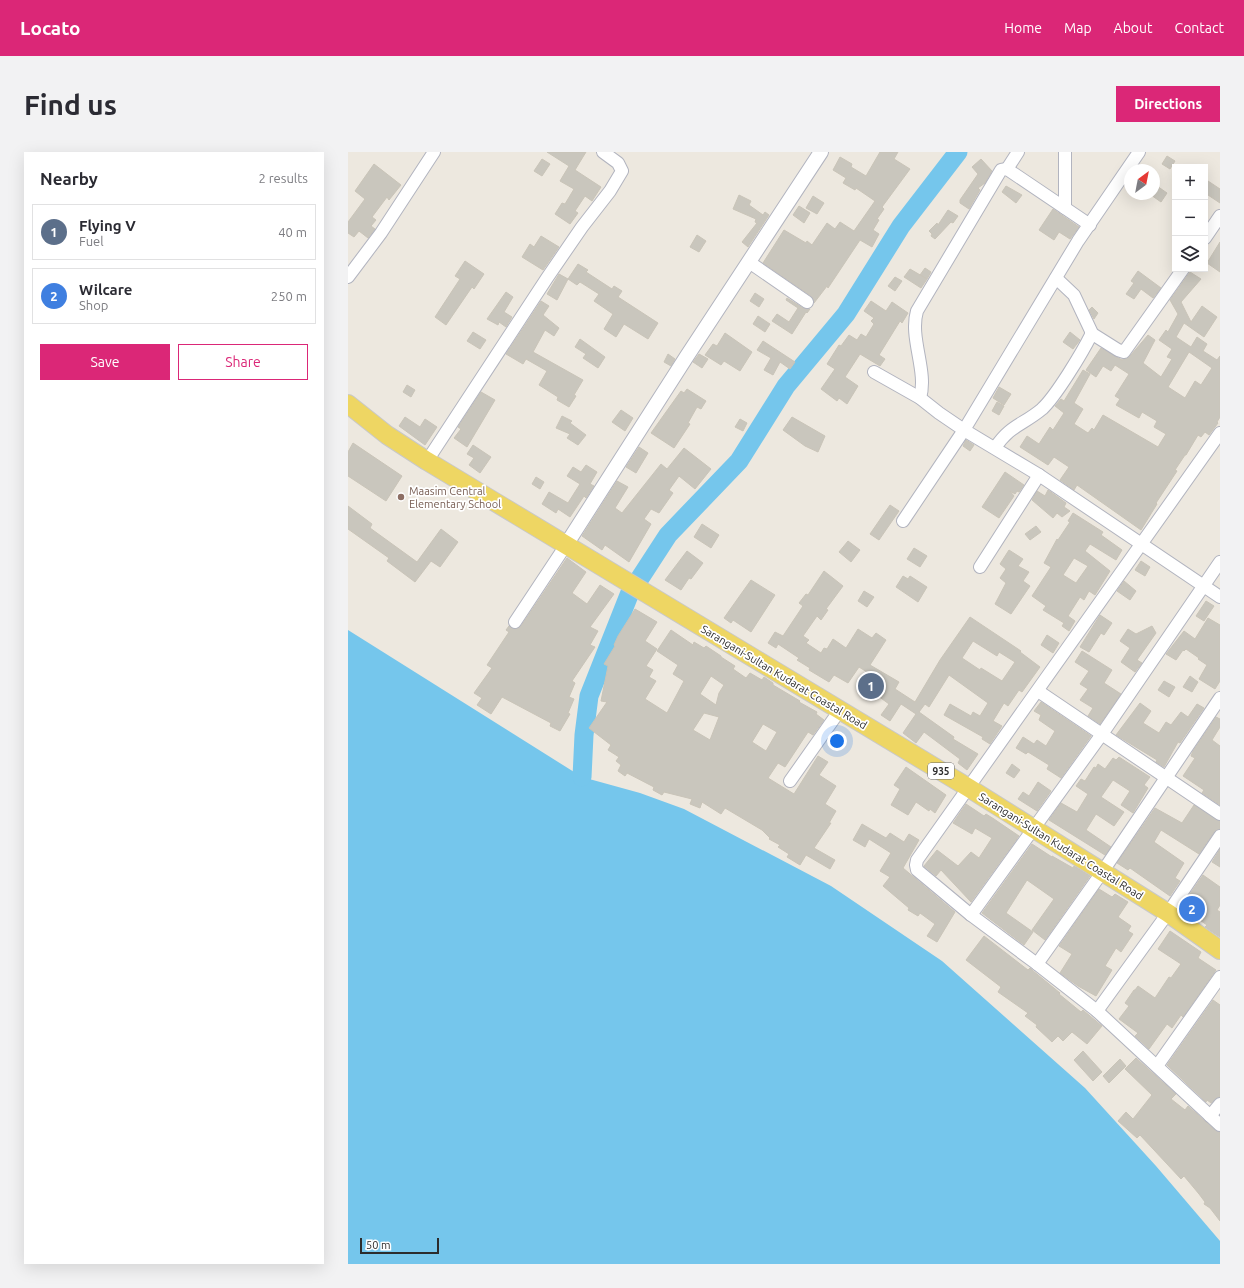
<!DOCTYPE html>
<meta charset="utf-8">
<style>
body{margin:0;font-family:Ubuntu,sans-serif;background:#f2f2f3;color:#2b2b33}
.controls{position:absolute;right:12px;top:12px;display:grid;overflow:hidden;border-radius:0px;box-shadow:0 4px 16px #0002}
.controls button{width:36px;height:36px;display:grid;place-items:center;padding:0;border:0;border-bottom:1px solid #e1e1e2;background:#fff;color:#2b2b33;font:20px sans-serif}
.compass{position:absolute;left:776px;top:12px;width:36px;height:36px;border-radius:50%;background:#fff;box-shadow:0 4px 16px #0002;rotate:32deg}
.scale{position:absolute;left:12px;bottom:10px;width:79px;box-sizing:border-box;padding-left:4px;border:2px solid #2c2c2c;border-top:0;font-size:11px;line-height:14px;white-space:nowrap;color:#2c2c2c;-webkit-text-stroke:3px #fff;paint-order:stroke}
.you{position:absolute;left:489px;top:589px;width:14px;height:14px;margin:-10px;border:3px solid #fff;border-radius:50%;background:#1a73e8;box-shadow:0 0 0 6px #1a73e833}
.badge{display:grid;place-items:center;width:26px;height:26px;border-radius:50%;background:#db2777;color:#fff;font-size:13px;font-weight:700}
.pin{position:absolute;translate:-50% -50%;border:2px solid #fff;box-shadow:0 1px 4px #0006}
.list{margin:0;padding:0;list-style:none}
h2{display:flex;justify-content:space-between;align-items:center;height:52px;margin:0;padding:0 16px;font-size:17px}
h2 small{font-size:13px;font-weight:400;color:#7c7c81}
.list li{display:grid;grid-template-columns:26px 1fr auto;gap:12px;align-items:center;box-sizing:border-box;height:56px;margin:0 8px 8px;padding:0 8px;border:1px solid #e1e1e2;border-radius:0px}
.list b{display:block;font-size:15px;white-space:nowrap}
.list p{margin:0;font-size:13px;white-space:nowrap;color:#7c7c81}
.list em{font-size:13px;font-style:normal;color:#7c7c81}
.actions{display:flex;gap:8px;padding:12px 16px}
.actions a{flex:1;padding:9px 0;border:1px solid #db2777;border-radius:0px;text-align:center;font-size:14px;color:#db2777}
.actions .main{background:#db2777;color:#fff}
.icon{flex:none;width:22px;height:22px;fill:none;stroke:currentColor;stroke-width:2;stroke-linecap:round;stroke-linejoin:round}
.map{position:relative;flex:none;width:872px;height:1112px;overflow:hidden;border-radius:0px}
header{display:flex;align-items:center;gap:24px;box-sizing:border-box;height:56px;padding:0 20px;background:#db2777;color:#fff}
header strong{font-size:19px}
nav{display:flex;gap:22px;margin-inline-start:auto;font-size:14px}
.intro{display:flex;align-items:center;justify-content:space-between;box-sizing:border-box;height:96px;padding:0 24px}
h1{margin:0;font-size:28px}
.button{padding:10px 18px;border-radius:0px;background:#db2777;color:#fff;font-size:14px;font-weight:700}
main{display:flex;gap:24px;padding:0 24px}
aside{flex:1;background:#fff;border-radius:0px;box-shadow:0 4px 16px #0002}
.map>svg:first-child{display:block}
.water{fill:#75c6ec}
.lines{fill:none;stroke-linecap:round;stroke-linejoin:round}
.river{stroke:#75c6ec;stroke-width:19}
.building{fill:#c9c6bd;stroke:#c9c4b8;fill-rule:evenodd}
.minor-casing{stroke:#b2b4bf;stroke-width:14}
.tertiary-casing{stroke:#b2b4bf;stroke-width:16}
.primary-casing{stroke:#c8c8c8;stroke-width:20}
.minor{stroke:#fff;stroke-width:12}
.tertiary{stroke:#fff;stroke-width:14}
.primary{stroke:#eed663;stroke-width:18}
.education-dot{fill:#8d6e63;stroke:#fff;stroke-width:1.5}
.labels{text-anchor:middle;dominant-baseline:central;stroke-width:3.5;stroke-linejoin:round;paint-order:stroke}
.shield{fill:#fff;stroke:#6b6b6b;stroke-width:1}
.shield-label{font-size:10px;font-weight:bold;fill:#2c2c2c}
.education-label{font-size:11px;fill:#785e54;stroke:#fff;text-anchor:start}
.street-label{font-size:11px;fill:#2c2c2c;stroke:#fff}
</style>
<header>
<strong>Locato</strong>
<nav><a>Home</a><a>Map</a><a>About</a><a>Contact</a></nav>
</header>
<div class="intro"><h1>Find us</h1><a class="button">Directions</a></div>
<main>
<aside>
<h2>Nearby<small>2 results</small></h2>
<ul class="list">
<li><span class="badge" style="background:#5c6f8a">1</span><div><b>Flying V</b><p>Fuel</p></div><em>40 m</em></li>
<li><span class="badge" style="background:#3f7fe0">2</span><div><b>Wilcare</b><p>Shop</p></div><em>250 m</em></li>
</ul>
<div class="actions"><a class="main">Save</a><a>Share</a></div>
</aside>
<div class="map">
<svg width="872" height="1112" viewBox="0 0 872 1112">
<rect width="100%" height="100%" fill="#ede8df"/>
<path class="water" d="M0,478L234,625L292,641L336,657L483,734L594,809L737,936L808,1014L872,1089V1112H0Z"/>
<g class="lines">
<path class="river" d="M234,625L236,583L241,544L281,443L320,383L391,309L438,234L498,162L553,74L610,0"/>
</g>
<g class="building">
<path d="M199,0H238L227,18L253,35L244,49L237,44L227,59L230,61L222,72L207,62L214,51L217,52L226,37L212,29L221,14Z"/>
<path d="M532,0H550L546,7L562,17L534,55L536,57L529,67L531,68L525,78L531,82L524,95L512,88L480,136L479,134L466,151L463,144L415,111L436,78L458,91L459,89L464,93L479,71L487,77L492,70L506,79L527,49L508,36L507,38L495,31L498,26L485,18L492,5L504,12L503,15L518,24Z"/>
<path d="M819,4L827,9L822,17L814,12Z"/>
<path d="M194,7L202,12L194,24L186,19Z"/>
<path d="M633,7L644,19L637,31L630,36L632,38L621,57L612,51V48L630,22L624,15Z"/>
<path d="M26,12L53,33L41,48L39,45L24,65L28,68L23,74L27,77L20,86L11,79L6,85L0,81V70L17,47L7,39Z"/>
<path d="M857,27L872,37V51L857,41Z"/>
<path d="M658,34L674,43L668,51L654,40Z"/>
<path d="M809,34L819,41L813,50L803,43L806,42Z"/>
<path d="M391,43L403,49L401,53L415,63L417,60L421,63L400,95L394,90L409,71L407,70L408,67L385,57Z"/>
<path d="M465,44L476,51L469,62L458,56Z"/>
<path d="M451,54L462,61L456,71L445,63Z"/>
<path d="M705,57L731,75L722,87L711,80L706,88L691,78Z"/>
<path d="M600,58L610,64L605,71L603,70L587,87L583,84L584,82L581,79L589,71L590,73Z"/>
<path d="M349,83L358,89L351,100L342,95Z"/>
<path d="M193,84L211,95L195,118L174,105L182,92L186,95Z"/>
<path d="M872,90V120L859,111Z"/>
<path d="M117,109L136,122L126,137L124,135L98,173L87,165L112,127L107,124Z"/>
<path d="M230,112L240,118L238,120L264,137L266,134L274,139L270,145L310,171L300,187L276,172L268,185L256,177L265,162L246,149L251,142L232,130L229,133L220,127Z"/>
<path d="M577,116L583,120L579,127L572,123Z"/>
<path d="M562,117L579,127L573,136L556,125Z"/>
<path d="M790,119L813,136L805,146L793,137L786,147L778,142L786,131L783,129Z"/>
<path d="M842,120L853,127L833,150L843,170L854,154L869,165L856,185L836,171L828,185L843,195L849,185L859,192L855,199L869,208L872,204V265L869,270L870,271L861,283L857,280L853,285L850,283L838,303H837L827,318L829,319L808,351L809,352L793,378L729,333L726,338L712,328L721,315L706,305L700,313L672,295L679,284L691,292L702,275L705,278L716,261L707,254L713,247L716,249L735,218L742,222L726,251L735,257L726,272L740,281L744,276L746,278L755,263L810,295L818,282L806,275L809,269L794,260L791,266L768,253L772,247L767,244L781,222L767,213L763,219L755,214L748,225L738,218L753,196L774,208L782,204L800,183L807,188L795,211L813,225L824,207L819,205L824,197L811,188L818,178L820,180L830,162L822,148ZM841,200L864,216L853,233L847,229L837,246L820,235Z"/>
<path d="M211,122L220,127L209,148L199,142Z"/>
<path d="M547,125L554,129L547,139L540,134Z"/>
<path d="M158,140L165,145L156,160L164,165L158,175L151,170L150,173L139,167Z"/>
<path d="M407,141L416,147L411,155L402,149Z"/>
<path d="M439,146L455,156L462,157L459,161L458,160L444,182L424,169L429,162L441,170L450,156L438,148Z"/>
<path d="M193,149L201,154L195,163L211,176L206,184L197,178L185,200L235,228L226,243L228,244L221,255L209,248L210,245L191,233L199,219L178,207L175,212L158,202Z"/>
<path d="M523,149L538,159L544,150L560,161L554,171L552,169L531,203L537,207L532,214L512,202L497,225L510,234L499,252L491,246L489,249L473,237L487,217L479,212L491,193L493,194L501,183L509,188L513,182L518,185L526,172L523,169L526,166L516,159Z"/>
<path d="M744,155L750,161L746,167L741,158Z"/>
<path d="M410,164L422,172L417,180L405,172Z"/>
<path d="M125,180L138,188L132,197L119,189Z"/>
<path d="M722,180L732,188L725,197L715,190Z"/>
<path d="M377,181L404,200L392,219L376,209L373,213L357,203L365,192L369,194Z"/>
<path d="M232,187L257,205L250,216L235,206L238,202L227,195Z"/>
<path d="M415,189L447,210L442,217L432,210L425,223L416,218L423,206L409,198Z"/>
<path d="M320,202L327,207L323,214L316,210Z"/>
<path d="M351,202L360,207L354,216L345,210Z"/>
<path d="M59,233L67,238L63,245L55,240Z"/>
<path d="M651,235L663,242L656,253L645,246Z"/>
<path d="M339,237L358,249L353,257L349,255L340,271L342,272L326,296L303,281L333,239L336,241Z"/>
<path d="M133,240L147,248L119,295L106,286L113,277L110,275Z"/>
<path d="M649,250L656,254L651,263L644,259Z"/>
<path d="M273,258L285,266L277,279L264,270Z"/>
<path d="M214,264L224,269L222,271L238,283L230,293L219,286L222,282L208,276Z"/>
<path d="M57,265L72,275L77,267L89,275L77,293L51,274Z"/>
<path d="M444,265L477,284L470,300L457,294L435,278Z"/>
<path d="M392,267L399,271L395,279L387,275Z"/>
<path d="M618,288L626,293L622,299L615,294Z"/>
<path d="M5,291L54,324L38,349L0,324V300Z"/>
<path d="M125,293L143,305L132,321L121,313L126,306L119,302Z"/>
<path d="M291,295L300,301L288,321L278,315Z"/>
<path d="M336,296L363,317L347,337L331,324L321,338L325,341L311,361L303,357L296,367L303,372L281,410L257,393L254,398L234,384L269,329L280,335L267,356L274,361L313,312L319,317Z"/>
<path d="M238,313L249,320L242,332L246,334L238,346L236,344L222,365L210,357L208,361L194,352L201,340L220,351L232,332L219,324L225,315L233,320Z"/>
<path d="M657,320L676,333L671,340L669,339L667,342L662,339L666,344L651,366L634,355Z"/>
<path d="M188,325L196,330L192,337L184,332Z"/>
<path d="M700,338L718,351L716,355L722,359L714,365L709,361L705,366L684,348L689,339L697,344Z"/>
<path d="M542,353L551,359L531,388L522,382Z"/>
<path d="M0,354L24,372L22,376L69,410L93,377L110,390L92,415L83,409L67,430L39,409L41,406L0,377Z"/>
<path d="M725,361L755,380L753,383L774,398L768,408L742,392L737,399L762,419L747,443L741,439L736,448L732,445L720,464L727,469L721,479L714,474L716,471L695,458L698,454L684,444L703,415L696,411L709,387L710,388L722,370L720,369ZM726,406L740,414L728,431L715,423Z"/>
<path d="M354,372L371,383L363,396L346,385Z"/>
<path d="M688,374L693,380L682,388L677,382Z"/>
<path d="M500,389L512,398L503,410L491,400Z"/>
<path d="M566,396L579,404L572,415L559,407Z"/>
<path d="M661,398L675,407L670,414L681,420L675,429L682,434L663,462L647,452L658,431L652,426L658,417L652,412Z"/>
<path d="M339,399L355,411L343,427L341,426L333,438L317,428Z"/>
<path d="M219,406L238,420L224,441L239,452L252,433L266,442L242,475L250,479L242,493L247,495L224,529L227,531L221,545L226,547L220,561L222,562L212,579L202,574L203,571L154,545L143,562L129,553L134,546L126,541L144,516L139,513L161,480L158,478L161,474L167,477L173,474Z"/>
<path d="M793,409L802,415L797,424L787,418Z"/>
<path d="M476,419L495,434L478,457L480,458L473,468L469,464L455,484L461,488L458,491L473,501L476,496L479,497L485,487L498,496L510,477L524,486L528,481L538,488L522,513L551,530L547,537L567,550L592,508L622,465L673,499L672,500L692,515L674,540L671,538L660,554L656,551L645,569L654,574L642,592L634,587L635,585L596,563L602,552L623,564L625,560L632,564L640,551L601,523L581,555L577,552L571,560L606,585L605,587L630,602L619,618L610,611L612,607L576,580L568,591L555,581L568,562L553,552L542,569L533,563L541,552L522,538L530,527L511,515L500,531L486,523L481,530L461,518L462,516L449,508L451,506L430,492L428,496L420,491L427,480L435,484L455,454L451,451L458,442L460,443ZM625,489L649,504L651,500L667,510L654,529L633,516L632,518L614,506Z"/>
<path d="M555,424L560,427L562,424L579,435L570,450L548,435Z"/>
<path d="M403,428L427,443L403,480L385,468L383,471L376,466Z"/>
<path d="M776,429L788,439L782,448L769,439Z"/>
<path d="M516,439L526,445L519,455L510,449Z"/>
<path d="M858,449L866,454L856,469L848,464Z"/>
<path d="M287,457L309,470L297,489L309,497L298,514L305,518L301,525L308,529L297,547L319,561L336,529L325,522L330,513L309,499L323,478L345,493L346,490L356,496L358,494L373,504V505L387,514L385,517L398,526L402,521L414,528L416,525L425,531V533L452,549L451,550L469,560L468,562L476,568L465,583L460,580L437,615L430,611L420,626L446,642L470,604L480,610L471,623L488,634L477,652L488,659L481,671H483L466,696L487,708L482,717L458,703L452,713L439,705L441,702L430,695L432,693L421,687L422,686L414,678L377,656L373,662L354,650L352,656L342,652L344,647L316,640L314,643L305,638L306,635L279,621L277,624L270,619L273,613L268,609L271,605L260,598L263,593L241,576L259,550L253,549L260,514L256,512L267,494L266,493L270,484ZM363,524L376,533L371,541L368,553L352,542ZM356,561L371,565L362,588L345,578ZM415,572L429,580L418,599L404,590Z"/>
<path d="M752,463L764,471L756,483L753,481L741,500L732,495Z"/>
<path d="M860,466L872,473V529L867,537L851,527L859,513L850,507L851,506L838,497L836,499L835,498L828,508L818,502L836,479L847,487Z"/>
<path d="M804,474L808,481L789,508L794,511L787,520L773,510L782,496L772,489L780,477L788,482Z"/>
<path d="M699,483L711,491L705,501L693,493Z"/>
<path d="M734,499L764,518L756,531L773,542L752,572L740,564L745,556L732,548L740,537L732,532L741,519L727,510Z"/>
<path d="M842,524L850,530L844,540L835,535Z"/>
<path d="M816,529L827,535L821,545L810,538Z"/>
<path d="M693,550L743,584L713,626L699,617L701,613L680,600L678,602L668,596L675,585L686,592L689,588L698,594L707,579L691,568L693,563L686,559Z"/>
<path d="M792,551L803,559L795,571L811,581L818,570L823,573L833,560L840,565L849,552L856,556L832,591L830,590L816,615L808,610L809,608L768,583Z"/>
<path d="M868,565L872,567V575L864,588L872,594V653L854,641L856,638L835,624L847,606L843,604L845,599Z"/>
<path d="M771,605L802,625L796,633L800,636L785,661L773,653L782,639L765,628L753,645L776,660L766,674L748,662L738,678L763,695L757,703L701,668L713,651L729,660L740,642L728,634L733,627L737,629L746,615L748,616L750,612L757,617L765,606L768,608Z"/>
<path d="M664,612L672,618L666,626L658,621Z"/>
<path d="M558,615L598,643L587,661L582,657L581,659L568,650L560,663L543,653L552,637L546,633Z"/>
<path d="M690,630L703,639L689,659L670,647L675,640L681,644Z"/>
<path d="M618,652L636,664L638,662L646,667L671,684L623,750L593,718L588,724L576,714L589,698L610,714L623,700L631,706L644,686L627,676L624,682L605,671Z"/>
<path d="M846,653L872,669V677L866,680L851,702L813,678L806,690L836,711L827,726L832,729L822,744L782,716L780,718L769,711L807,656L834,671Z"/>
<path d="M514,672L538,686L542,681L556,690L561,682L571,688L555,716L607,760L589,790L579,784L587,772L572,761L570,764L560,758L561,756L535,734L542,725L532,719L543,701L521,687L517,695L505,688Z"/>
<path d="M684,692L704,705V704L725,716L726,714L742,724L697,788L684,778L706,747L679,728L658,761L685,780L676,793L634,761Z"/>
<path d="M872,697V715L864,710Z"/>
<path d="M855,723L872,735V753L869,758L872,760V785L857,775L859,773L833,755Z"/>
<path d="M751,737L764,745L767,742L780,750L770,765L783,774L780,779L785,782L773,800L768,796L757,814L764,818L748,844L730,834L712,821L724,802L711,794Z"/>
<path d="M822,779L853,800L850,806L868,818L835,865L833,863L824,876L819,872L801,897L787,884L790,881L771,867L781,854L777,851L786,838H787L790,834L807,846L821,825L823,826L833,812L810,797Z"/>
<path d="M636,784L680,818L682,816L684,818L712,841L711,842L733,860L735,858L754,874L739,892L724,880L715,889L710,884L704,890L688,875L689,873L677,864L680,861L650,840L653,835L618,808Z"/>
<path d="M865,848L872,853V945L863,951L859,948L858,950L819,913Z"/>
<path d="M735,899L754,920L745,929L726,908Z"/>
<path d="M788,906L828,942L823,947L837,958L840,954L867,978L872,980V1069L862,1056L856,1052L857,1050L851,1042L836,1024L833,1027L792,983L789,986L770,969L778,960L785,967L804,943L777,917Z"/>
<path d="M772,907L778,914L761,931L755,924Z"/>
</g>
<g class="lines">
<defs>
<g id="minor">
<path d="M791,0L730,89L616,278L691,323L872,445"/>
<path d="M659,17L670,0"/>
<path d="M717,56V0"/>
<path d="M857,86L872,64"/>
<path d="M401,110L459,150"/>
<path d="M0,125L33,81L86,0"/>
<path d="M743,181L770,198L776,200L835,117"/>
<path d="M526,220L572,246L591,261L616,278L555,369"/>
<path d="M572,246C580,219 561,186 569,159L653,18L659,17L742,73"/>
<path d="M872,281L569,708L568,713L569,718L623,763L689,812L749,859L872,973"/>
<path d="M647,296C662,273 675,273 694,257C708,244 734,201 743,183V179L726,143L708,126"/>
<path d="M79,309L199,126L234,75L262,39L274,19L270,11L255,0"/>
<path d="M632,415L691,323"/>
<path d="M167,470L218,393"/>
<path d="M690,539L872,662"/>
<path d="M442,629L492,558"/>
<path d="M623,763L754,582L872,410"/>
<path d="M689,812L755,719L872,546"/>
<path d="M749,859L820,761L872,684"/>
<path d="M809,914L872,825"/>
<path d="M862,964L872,952"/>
</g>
<path id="tertiary" d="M218,393L339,204L473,0"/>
<path id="primary" d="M0,252L39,283L79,309L621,636L820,761L872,798"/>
</defs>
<use href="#minor" class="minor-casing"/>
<use href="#tertiary" class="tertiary-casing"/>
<use href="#primary" class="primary-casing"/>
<use href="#minor" class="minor"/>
<use href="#tertiary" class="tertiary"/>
<use href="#primary" class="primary"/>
</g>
<circle class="education-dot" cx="53" cy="345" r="4"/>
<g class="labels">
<rect class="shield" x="580" y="611" width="26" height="16" rx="3"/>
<g class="shield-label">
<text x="593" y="619">935</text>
</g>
<g class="education-label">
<text x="61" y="339">Maasim Central<tspan x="61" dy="13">Elementary School</tspan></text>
</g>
<g class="street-label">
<text transform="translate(436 525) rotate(31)">Sarangani-Sultan Kudarat Coastal Road</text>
<text transform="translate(713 694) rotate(32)">Sarangani-Sultan Kudarat Coastal Road</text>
</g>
</g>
</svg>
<div class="controls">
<button>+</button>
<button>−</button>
<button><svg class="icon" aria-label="layers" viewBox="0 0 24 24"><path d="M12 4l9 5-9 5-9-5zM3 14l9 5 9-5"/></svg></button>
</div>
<svg class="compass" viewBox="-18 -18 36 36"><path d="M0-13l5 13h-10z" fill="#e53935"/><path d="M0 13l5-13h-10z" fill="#7c7c81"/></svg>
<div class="scale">50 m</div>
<div class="you"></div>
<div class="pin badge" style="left:523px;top:534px;background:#5c6f8a">1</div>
<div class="pin badge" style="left:844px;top:757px;background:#3f7fe0">2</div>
</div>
</main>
